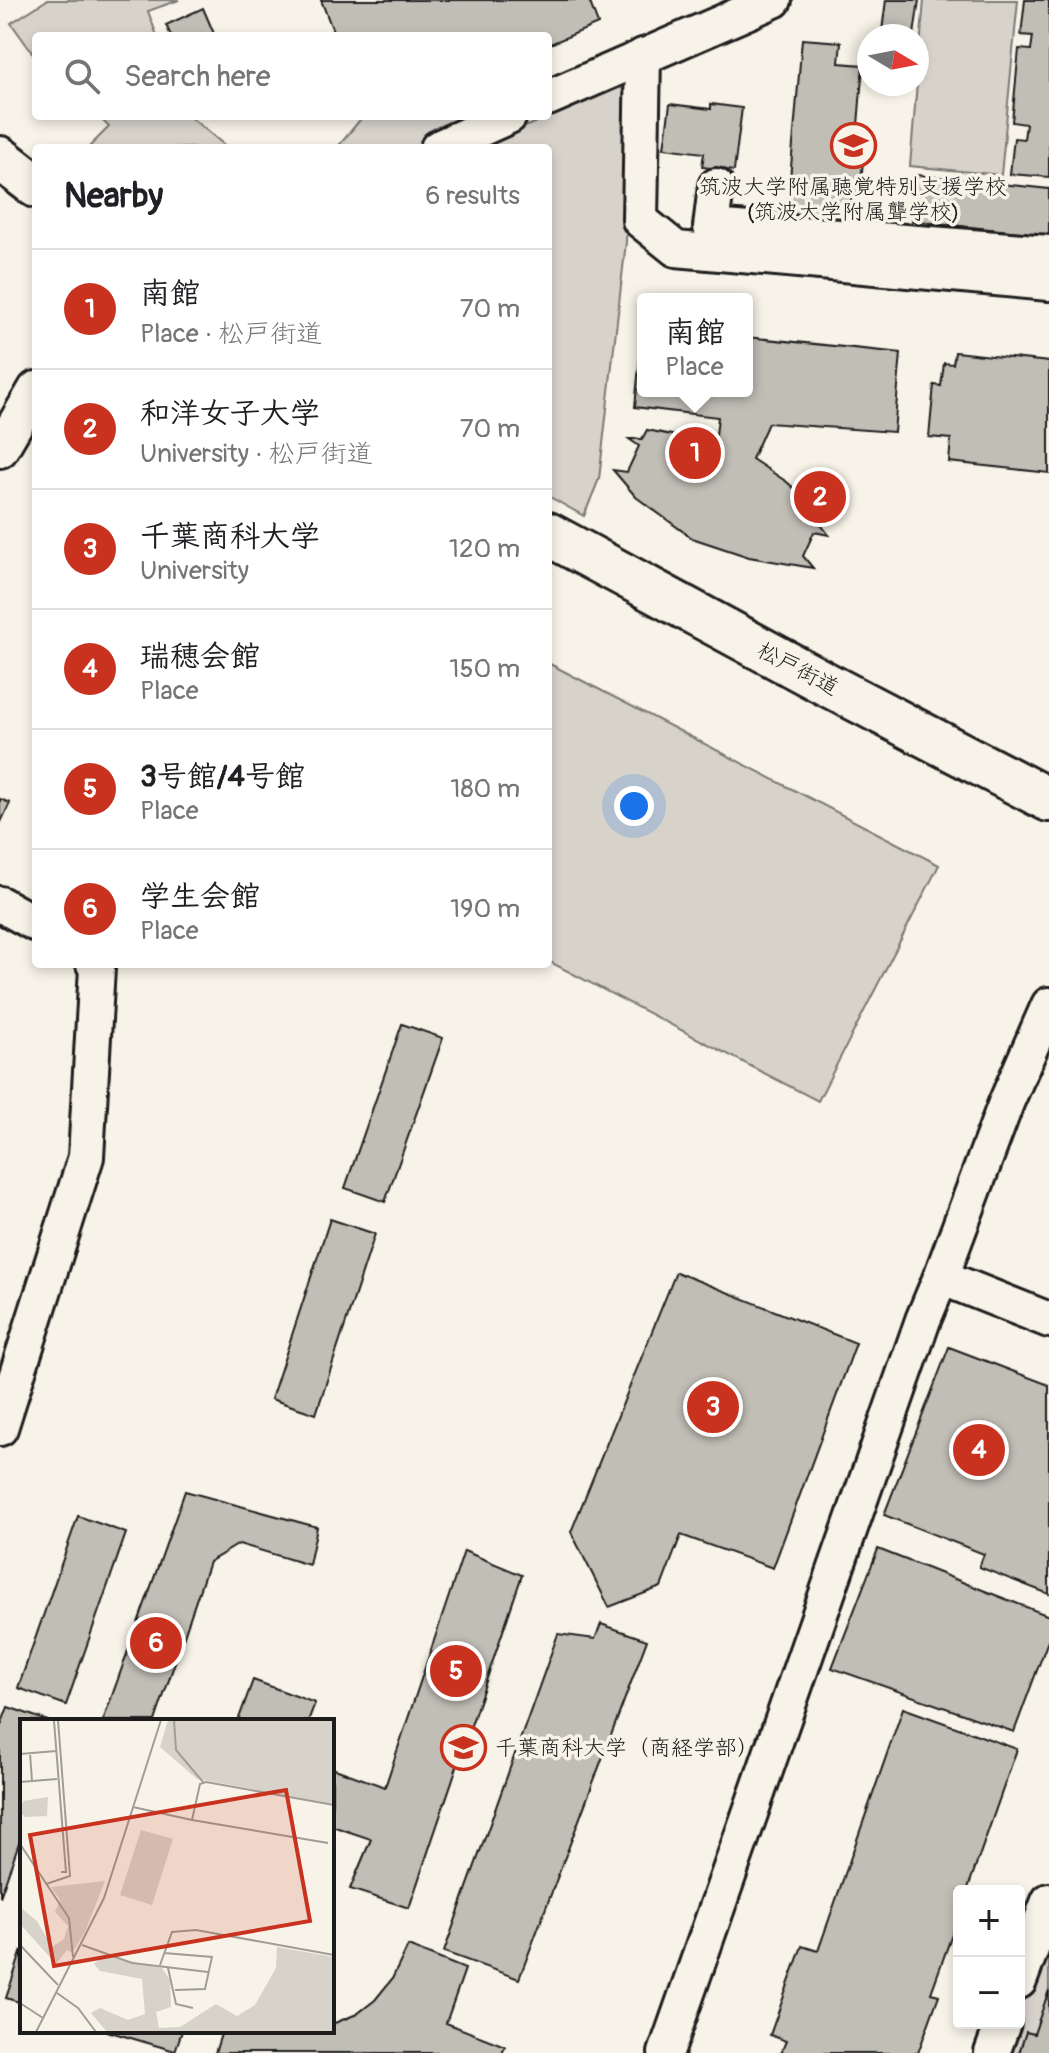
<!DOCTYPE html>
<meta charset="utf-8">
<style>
body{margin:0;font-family:Pangolin,"Klee One",sans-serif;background:#f2f2f2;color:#202124}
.controls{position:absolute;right:24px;bottom:24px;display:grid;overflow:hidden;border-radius:8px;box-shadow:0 4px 12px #0003}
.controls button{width:72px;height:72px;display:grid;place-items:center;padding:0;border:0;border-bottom:2px solid #e0e0e0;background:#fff;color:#202124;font:40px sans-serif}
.compass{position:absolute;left:857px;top:24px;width:72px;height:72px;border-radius:50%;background:#fff;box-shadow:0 4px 12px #0003;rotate:100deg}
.you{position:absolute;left:634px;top:806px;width:28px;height:28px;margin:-20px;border:6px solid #fff;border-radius:50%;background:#1a73e8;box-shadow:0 0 0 12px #1a73e833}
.badge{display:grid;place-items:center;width:52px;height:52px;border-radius:50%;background:#c8321e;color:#fff;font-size:26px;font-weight:700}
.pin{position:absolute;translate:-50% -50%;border:4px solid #fff;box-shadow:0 2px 8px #0006}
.popup{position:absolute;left:637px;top:293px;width:116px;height:104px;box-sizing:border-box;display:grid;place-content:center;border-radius:8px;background:#fff;filter:drop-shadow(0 2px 6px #0005);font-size:26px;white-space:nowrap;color:#757577}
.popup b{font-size:30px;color:#202124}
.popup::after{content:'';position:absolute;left:50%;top:100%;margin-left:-16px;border:16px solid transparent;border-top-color:#fff}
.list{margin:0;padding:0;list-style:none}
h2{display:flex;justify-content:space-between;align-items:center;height:104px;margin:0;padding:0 32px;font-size:34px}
h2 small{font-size:26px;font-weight:400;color:#757577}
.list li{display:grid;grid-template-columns:52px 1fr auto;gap:24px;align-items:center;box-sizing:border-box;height:120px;padding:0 32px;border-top:2px solid #e0e0e0}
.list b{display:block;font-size:30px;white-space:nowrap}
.list p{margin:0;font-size:26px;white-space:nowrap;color:#757577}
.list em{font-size:26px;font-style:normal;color:#757577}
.icon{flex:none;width:44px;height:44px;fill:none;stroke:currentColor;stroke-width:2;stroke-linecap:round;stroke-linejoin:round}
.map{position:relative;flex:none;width:1049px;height:2053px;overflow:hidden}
.search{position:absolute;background:#fff;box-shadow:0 4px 12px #0003;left:32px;top:32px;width:520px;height:88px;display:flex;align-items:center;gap:20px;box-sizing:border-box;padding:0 28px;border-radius:8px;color:#757577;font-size:30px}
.panel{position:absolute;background:#fff;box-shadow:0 4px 12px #0003;left:32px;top:144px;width:520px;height:824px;border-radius:8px}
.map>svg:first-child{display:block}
.green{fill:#d7d3cb;stroke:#7a7874;stroke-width:2}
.building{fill:#c0beb5;stroke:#1c1c1c;stroke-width:2}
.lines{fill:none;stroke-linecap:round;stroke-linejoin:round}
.minor-casing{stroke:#1c1c1c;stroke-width:40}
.major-casing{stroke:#1c1c1c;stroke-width:48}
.minor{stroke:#f7f3e8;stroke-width:34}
.major{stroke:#f7f3e8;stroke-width:42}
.labels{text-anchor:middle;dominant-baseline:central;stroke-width:7;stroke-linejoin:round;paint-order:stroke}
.poi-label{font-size:22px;fill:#1c1c1c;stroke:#f7f3e8}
.street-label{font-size:22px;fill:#1c1c1c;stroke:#f7f3e8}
.inset-road{fill:none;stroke:#9f9d96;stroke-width:2}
.view{fill:#c8321e;fill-opacity:0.15;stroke:#c8321e;stroke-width:4}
.inset-edge{fill:none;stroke:#1c1c1c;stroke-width:4}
</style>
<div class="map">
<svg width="1049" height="2053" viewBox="0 0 1049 2053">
<rect width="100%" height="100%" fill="#f7f3e8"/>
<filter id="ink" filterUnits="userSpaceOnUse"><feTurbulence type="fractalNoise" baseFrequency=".0125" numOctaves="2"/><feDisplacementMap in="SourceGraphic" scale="16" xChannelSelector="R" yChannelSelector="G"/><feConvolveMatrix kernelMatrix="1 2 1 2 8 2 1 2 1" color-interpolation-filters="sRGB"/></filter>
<g filter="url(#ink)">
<g class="green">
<path d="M47,0H179L148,11L157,36H36V58L11,23Z"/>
<path d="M924,0H1018L1001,175L910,166Z"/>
<path d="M619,85L631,101L626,242L599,479L584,516L548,496V148H337L363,116H462L498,139Z"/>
<path d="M98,116H189L228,148H88L109,127Z"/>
<path d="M548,663L939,865L818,1101L548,961Z"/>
<path d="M1049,1912V2053H998L1019,2023V1994Z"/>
</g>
<g class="building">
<path d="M321,0H589L598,24L548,45V36H335Z"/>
<path d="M886,0H919L914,35L882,31Z"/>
<path d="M1025,0H1049V177L1010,174L1014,138L1024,139L1026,124L1012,122L1019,49L1031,50L1033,36L1021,35Z"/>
<path d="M203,8L215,36H171L166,25Z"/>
<path d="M802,39L841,42L839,63L863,65L856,149L864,150L860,193L852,192L850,219L787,214Z"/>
<path d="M670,104L711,109V104L742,108L734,171L702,167L704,153L664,148Z"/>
<path d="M917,175L1049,189V235L912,221Z"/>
<path d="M643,327V391H747V337L901,353L894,432L768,423L752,459L787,482L823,514L818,521L829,535L814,532L803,556L813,568L749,557L692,538L636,497L613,470L627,472L639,446L629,439H642L647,430L715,444L718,417L635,407Z"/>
<path d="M955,352L1049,362V473L949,462L951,439L929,437L934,385L941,386L944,363L953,364Z"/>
<path d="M0,799L10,803L0,824Z"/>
<path d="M402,1024L443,1038L385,1202L345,1188Z"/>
<path d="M330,1219L375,1234L316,1414L271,1399Z"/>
<path d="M676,1272L856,1343L773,1568L681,1535L661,1587L609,1607L571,1532Z"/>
<path d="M949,1347L1049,1385V1594L979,1567L984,1554L884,1515Z"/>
<path d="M185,1491L317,1527L309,1565L239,1544L209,1562L155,1721H103Z"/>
<path d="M78,1516L126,1533L66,1705L18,1688Z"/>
<path d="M878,1549L1049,1616V1638L1014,1732L832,1668Z"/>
<path d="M464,1551L522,1575L409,1908L350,1889L371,1839L332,1826V1768L385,1787Z"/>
<path d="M601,1624L647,1640L519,1979L444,1952L558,1634L595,1639Z"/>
<path d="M253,1680L315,1703L308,1721H238Z"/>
<path d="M8,1707L48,1721H22V1834L0,1897V1728Z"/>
<path d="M903,1708L1017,1749L967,1891H959V1915L931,1993L939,1995L918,2053H781L786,2041L770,2035L802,1946L818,1951Z"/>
<path d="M408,1946L465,1969L446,2023L505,2046L502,2053H215L222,2031H260L276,2036L332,2031V2024L357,2014L375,2000L392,1979Z"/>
<path d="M22,1950V2003L6,1998Z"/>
<path d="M1049,1990V2053H1019L1026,2032L1034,2034Z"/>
<path d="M107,2031H182L175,2051Z"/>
</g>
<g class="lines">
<defs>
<g id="minor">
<path d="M643,56L640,220L676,249L1049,283"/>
<path d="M548,98L774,0"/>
<path d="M438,148L509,116"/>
<path d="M716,186L711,227L1049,253"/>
<path d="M0,450L36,389"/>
<path d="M0,904L36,924"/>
<path d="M1049,1005L1006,1103L941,1277L1049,1320"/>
<path d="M0,1428L86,1157L97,968L94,964"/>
<path d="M1019,1981L1049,1901"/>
<path d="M666,2053L923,1320L941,1277"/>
<path d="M992,2053L1003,2023"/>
</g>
<g id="major">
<path d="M0,158L36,186"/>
<path d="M548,534L828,685L1049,800"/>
</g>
</defs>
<use href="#minor" class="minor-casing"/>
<use href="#major" class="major-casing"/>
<use href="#minor" class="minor"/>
<use href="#major" class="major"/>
</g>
</g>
<defs>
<symbol id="school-ring" viewBox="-11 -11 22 22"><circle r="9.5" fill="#f7f3e8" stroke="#c8321e" stroke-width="1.5"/><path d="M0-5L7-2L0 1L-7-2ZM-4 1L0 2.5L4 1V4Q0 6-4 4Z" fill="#c8321e"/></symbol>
<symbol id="university-ring" viewBox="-11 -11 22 22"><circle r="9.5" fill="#f7f3e8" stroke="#c8321e" stroke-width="1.5"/><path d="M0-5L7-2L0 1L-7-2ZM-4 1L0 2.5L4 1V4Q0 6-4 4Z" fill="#c8321e"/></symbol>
</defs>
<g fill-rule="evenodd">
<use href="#school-ring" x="828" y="120" width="51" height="51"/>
<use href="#university-ring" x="438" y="1722" width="51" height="51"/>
</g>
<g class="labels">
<g class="poi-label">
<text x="853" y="187">筑波大学附属聴覚特別支援学校<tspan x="853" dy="25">(筑波大学附属聾学校)</tspan></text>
<text x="495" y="1748" text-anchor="start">千葉商科大学（商経学部）</text>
</g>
<g class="street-label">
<text transform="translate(798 669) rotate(28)">松戸街道</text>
</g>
</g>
<g transform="translate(20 1719)">
<rect width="314" height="314" fill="#f7f3e8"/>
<path d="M148,1H314V85L177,60L140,28ZM28,78L27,97L5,98L0,93L3,82ZM121,111L153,120L132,186L100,176ZM85,162L65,213L52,234L47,231L36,245L0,205V188L17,202L32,228L44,220L48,207L35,193L40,181L31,168ZM257,228L314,238V313H87L71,294L80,289L108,301L125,295L122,260L80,252L74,245L83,236L142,249L150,261L151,288L136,293L139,309L160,308L196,285L217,297L235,286L256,249Z" fill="#d7d3cb"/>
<path class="inset-road" d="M154,1L156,31L183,63M34,2L46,153H41M10,34L12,62M0,35L36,32M0,63L37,60M113,88L172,101L180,65L186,63L314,86M172,101L308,124M0,125L49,199L53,238M26,165L50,157L38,1M0,226L38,266M62,226L112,244L188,253M144,234L192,238L185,270L155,271M140,246L152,213L176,211L314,236M148,249L156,285L173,289M37,274L58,289L76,313M0,284L23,299M16,313L84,179L141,1"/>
<path class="view" d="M266,71L290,202L34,247L10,116Z"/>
<rect width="314" height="314" class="inset-edge"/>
</g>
</svg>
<div class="controls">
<button>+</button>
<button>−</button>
</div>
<svg class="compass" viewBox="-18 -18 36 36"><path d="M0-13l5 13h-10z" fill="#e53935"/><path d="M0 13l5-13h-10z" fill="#757577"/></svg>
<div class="you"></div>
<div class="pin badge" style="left:695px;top:453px">1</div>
<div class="popup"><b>南館</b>Place</div>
<div class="pin badge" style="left:820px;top:497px">2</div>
<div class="pin badge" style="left:713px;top:1407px">3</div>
<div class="pin badge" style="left:979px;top:1450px">4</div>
<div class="pin badge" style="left:456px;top:1671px">5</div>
<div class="pin badge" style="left:156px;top:1643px">6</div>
<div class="search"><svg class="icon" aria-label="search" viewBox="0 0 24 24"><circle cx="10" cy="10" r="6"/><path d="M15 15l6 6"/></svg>Search here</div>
<section class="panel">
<h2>Nearby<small>6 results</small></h2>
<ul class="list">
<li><span class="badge">1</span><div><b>南館</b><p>Place · 松戸街道</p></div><em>70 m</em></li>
<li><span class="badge">2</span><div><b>和洋女子大学</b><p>University · 松戸街道</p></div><em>70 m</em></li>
<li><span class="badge">3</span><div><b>千葉商科大学</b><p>University</p></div><em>120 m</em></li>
<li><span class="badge">4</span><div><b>瑞穂会館</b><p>Place</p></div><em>150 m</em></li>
<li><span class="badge">5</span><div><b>3号館/4号館</b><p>Place</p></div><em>180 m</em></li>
<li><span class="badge">6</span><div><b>学生会館</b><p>Place</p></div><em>190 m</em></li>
</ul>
</section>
</div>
